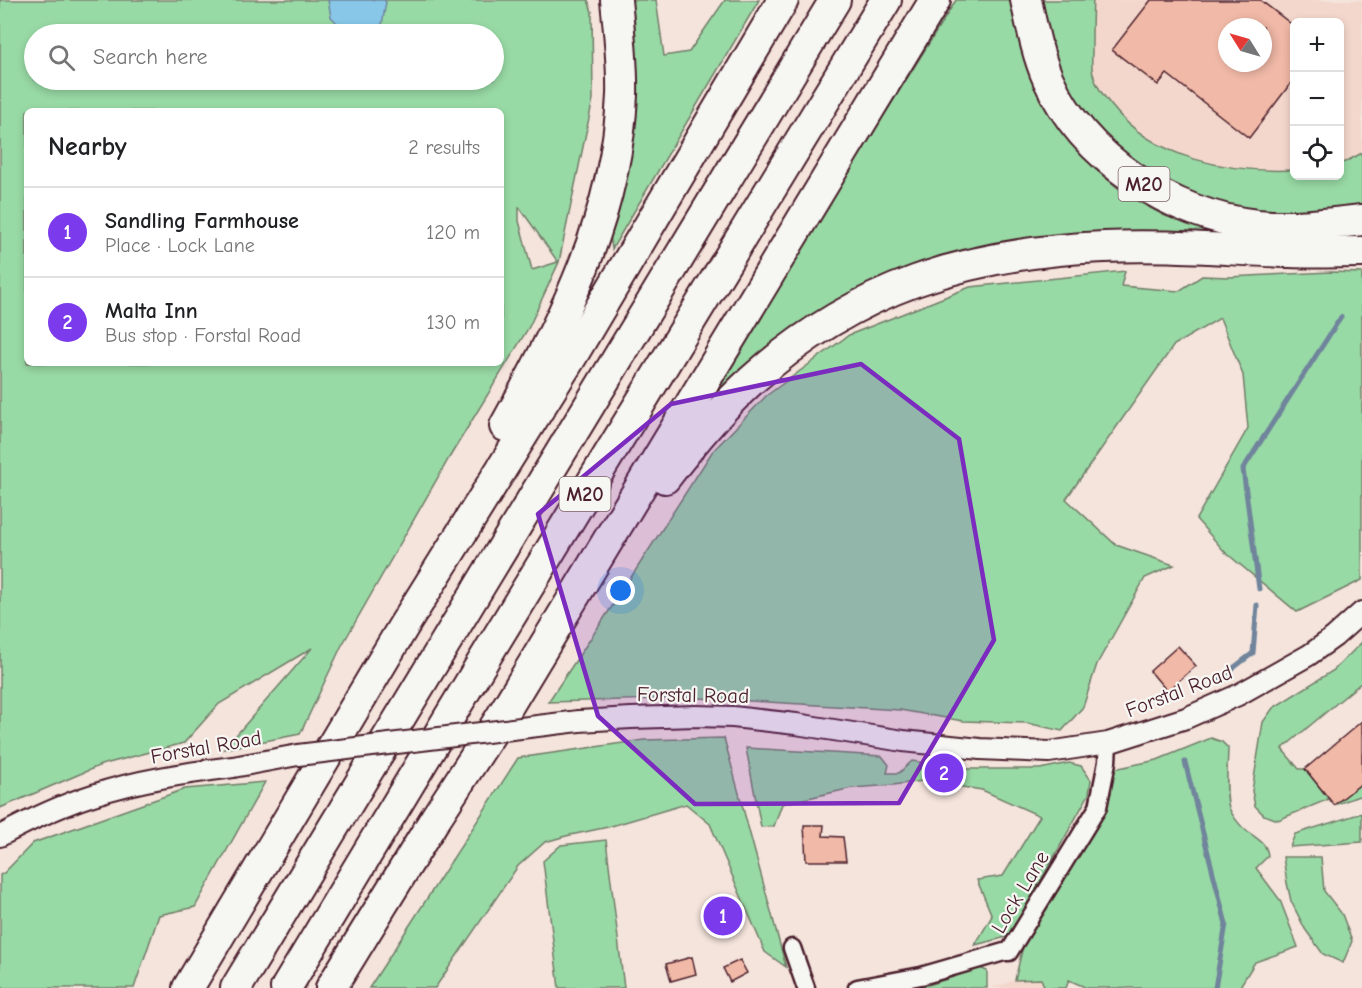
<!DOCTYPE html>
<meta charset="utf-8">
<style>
body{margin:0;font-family:"Comic Neue",sans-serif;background:#f6f6f6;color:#202124}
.controls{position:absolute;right:18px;top:18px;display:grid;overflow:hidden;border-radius:9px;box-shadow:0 3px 9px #0003}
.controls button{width:54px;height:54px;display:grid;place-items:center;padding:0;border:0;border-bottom:2px solid #e0e0e0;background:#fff;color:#202124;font:30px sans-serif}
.compass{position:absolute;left:1218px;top:18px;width:54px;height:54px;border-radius:50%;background:#fff;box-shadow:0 3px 9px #0003;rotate:307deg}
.you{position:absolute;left:621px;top:591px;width:21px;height:21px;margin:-15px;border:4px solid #fff;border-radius:50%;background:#1a73e8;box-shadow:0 0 0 9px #1a73e833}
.badge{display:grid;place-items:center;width:39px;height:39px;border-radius:50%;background:#7c3aed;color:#fff;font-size:20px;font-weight:700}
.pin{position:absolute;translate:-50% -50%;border:3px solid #fff;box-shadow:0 2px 6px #0006}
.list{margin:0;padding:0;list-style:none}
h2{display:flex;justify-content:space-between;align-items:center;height:78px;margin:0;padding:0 24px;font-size:26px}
h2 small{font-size:20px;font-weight:400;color:#757577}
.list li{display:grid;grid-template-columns:39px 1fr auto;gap:18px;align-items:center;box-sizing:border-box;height:90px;padding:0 24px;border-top:2px solid #e0e0e0}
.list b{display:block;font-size:22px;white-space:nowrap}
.list p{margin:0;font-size:20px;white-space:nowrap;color:#757577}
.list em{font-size:20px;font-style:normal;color:#757577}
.icon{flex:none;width:33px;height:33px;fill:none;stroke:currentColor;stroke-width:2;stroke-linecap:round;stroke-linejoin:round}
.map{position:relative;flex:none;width:1362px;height:988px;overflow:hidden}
.search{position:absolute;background:#fff;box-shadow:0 3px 9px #0003;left:24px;top:24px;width:480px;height:66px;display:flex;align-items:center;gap:15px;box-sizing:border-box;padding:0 21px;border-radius:33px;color:#757577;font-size:22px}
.panel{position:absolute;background:#fff;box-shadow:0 3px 9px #0003;left:24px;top:108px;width:480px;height:258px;border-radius:9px}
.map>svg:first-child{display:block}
.built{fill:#f3d7cc;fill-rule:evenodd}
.green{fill:#98daa5;stroke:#717c68;stroke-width:1.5;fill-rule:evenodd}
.water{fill:#88c7e8;stroke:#6f849c;stroke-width:1.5}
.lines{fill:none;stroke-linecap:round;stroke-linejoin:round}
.stream{stroke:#6f849c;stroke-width:5}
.building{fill:#f1b9a7;stroke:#4a1f2b;stroke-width:1.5;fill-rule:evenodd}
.minor-casing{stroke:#4a1f2b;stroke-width:21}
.tertiary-casing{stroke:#4a1f2b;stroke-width:24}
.motorway-casing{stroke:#4a1f2b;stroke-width:34}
.minor{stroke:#f6f6f2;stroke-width:16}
.tertiary{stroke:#f6f6f2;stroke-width:20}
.motorway{stroke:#f6f6f2;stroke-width:30}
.tertiary-bridge-casing{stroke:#4a1f2b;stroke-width:24;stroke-linecap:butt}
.tertiary-bridge{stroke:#f6f6f2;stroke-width:20}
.marked{fill:#7b2cbf;fill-opacity:0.2;stroke:#7b2cbf;stroke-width:4.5;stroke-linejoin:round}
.labels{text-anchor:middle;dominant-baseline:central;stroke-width:4.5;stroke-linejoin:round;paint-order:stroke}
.shield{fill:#f6f6f2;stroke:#7e6067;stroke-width:1.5}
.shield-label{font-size:20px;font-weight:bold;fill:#4a1f2b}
.street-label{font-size:21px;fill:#4a1f2b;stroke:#f6f6f2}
</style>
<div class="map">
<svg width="1362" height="988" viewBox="0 0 1362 988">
<rect width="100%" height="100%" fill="#f4e4dc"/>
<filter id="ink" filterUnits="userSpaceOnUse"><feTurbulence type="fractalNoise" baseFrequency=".0167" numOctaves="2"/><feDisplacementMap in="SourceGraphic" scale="12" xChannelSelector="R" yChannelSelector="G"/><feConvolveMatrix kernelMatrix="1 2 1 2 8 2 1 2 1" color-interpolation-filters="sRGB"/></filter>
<g filter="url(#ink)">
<g class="built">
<path d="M1093,0H1362V153L1345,162L1340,163V22H1294V170L1273,171L1231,168L1197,159L1164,147L1142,135L1119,116L1100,92L1092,72ZM1227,27H1263V63H1227Z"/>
<path d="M1041,978L1045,988H992L1015,980Z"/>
</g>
<g class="green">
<path d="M0,0H588L592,12L593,99L559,262L529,327L449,458L341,647L300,734L224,749L312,648L219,704L184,743L101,765L0,808ZM34,34H494V80H34ZM27,111H501V363H27ZM519,208H520L558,262L532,270L519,221Z"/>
<path d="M625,0H656L664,56L689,52L725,0H759L612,249L610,235Z"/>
<path d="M956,0H1013L1017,32L1029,72L1078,149L1095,169L1128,196L1165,216L1242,240L927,263L692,423Z"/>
<path d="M1037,0H1093C1092,17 1092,34 1092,51C1092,58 1091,67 1093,74C1096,86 1103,95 1111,105C1153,159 1229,173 1294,170V176H1340V163L1345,162L1362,153V209L1258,215L1194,200L1110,147L1055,70Z"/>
<path d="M1125,271L1121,286L1179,291L1202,276L1229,277L1331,272L1362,273V580L1297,612L1225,552L1196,519L1248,428L1243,375L1220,318L1174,345L1066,499L1116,545L1174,565L1145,578L1097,664L1083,707L1062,731L1027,723L963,721L900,710L699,698L548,702L619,596L712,452L766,396L849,335L970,287Z"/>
<path d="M1362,642V682L1282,749L1299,769H1305L1329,799L1278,820L1264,815L1255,806L1252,791L1263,722L1273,708L1334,670Z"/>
<path d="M724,738L786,967L765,952L710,824L686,804L608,827L566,836L545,842L518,866L435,988H369L518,758L644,740Z"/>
<path d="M1211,738L1222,742L1228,748C1228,762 1224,798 1230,810C1233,816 1239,824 1244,829C1254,837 1267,842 1268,856L1256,868L1280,900L1298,947L1255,962L1239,988H1087L1069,980L1066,988H1045L1041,979L1015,980L1024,942L1111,793L1109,770L1157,760Z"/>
<path d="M746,748L882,756L889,765L887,773H899L912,761L963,769H1040L1069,763L1081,766L1091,780L1089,794L1010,936L975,945L992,916L977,880L1003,876L1040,816L982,790L923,781L893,785L852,788L782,804L774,826L761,827Z"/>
<path d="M265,782L195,907L159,915L134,988H0V875L4,873L33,843L185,789Z"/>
<path d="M1362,783V795L1334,805Z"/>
<path d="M1362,813V842L1290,847L1295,834Z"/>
<path d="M606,840L624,988H559L543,861L561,845Z"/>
<path d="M1283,857H1321L1324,891L1342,914L1352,941L1343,963L1323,954L1305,929L1291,901L1287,883Z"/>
<path d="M980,968L987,971V988H912L932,984Z"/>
</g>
<path class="water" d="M328,0H384L386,2L382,25L367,34H353L341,27L331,17Z"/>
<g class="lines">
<g class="stream">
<path d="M1259,589L1243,469L1341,317"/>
<path d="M1215,682L1253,653L1257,605"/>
<path d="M1185,762L1226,924L1215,988"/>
</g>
</g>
<g class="building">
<path d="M1151,0H1260L1294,26V79L1249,138L1167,74L1158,85L1112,50ZM1227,27H1263V63H1227Z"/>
<path d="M1178,646L1196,666L1167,691L1150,671Z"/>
<path d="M1362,721V783L1334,805L1305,769Z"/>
<path d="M804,825H824L823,836L843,837L846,861H806Z"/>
<path d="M724,899L736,925L721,933L709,906Z"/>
<path d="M692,957L696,974L671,981L666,964Z"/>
<path d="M740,960L747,973L730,982L723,968Z"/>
</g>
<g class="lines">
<defs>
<g id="minor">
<path d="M792,948L806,988"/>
<path d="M857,988L921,976L1004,952H1009L1098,807L1107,762L1108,743"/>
</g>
<g id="tertiary">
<path d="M579,721L631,718L696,716L733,717L796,724L903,741L980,749L1049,752L1108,743L1186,718L1238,695L1309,655L1334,637L1362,612"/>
<path d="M0,836C30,820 61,805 93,795C138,780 187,773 233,767"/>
</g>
<g id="motorway">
<path d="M1026,0C1032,27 1037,54 1048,79C1084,159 1171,215 1257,225C1291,228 1328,224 1362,220"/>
<path d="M505,426C562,324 617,215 622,95C623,64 619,31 616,0"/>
<path d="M665,478C692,443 720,409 752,380C854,288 969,252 1104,247C1166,244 1228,250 1290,252C1314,253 1338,252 1362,252"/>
<path d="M188,988L403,627L570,359L783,0"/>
<path d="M236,988L835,0"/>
<path d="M286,988L491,648L886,0"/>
<path d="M331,988L435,819L500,719L935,0"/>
</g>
</defs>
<use href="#minor" class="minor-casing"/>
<use href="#tertiary" class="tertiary-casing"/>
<use href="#motorway" class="motorway-casing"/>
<use href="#minor" class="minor"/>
<use href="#tertiary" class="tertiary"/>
<use href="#motorway" class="motorway"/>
<defs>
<path id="tertiary-bridge" d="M233,767L298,755L579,721"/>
</defs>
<use href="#tertiary-bridge" class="tertiary-bridge-casing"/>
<use href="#tertiary-bridge" class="tertiary-bridge"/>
</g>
</g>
<path class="marked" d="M861,364L959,439L994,640L899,803L695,804L598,716L538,514L671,404Z"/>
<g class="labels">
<g class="shield">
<rect x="1118.5" y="167" width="51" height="34" rx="4.5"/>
<rect x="559.5" y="477" width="51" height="34" rx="4.5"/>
</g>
<g class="shield-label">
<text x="1144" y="184">M20</text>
<text x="585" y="494">M20</text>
</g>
<g class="street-label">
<text transform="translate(1179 691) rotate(-21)">Forstal Road</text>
<text transform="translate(693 695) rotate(1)">Forstal Road</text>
<text transform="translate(206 747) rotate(-10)">Forstal Road</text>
<text transform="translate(1020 892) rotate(-59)">Lock Lane</text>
</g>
</g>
</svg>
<div class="controls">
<button>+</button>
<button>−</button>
<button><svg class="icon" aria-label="locate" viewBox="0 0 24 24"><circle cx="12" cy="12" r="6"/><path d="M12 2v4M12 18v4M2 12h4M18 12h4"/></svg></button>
</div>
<svg class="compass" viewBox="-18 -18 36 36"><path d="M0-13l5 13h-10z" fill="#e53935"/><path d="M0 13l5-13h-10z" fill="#757577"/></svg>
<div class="you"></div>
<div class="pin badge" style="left:723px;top:916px">1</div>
<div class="pin badge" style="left:944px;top:773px">2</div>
<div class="search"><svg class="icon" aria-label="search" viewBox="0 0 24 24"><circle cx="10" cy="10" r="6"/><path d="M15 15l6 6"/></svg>Search here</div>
<section class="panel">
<h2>Nearby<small>2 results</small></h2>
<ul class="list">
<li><span class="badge">1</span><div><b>Sandling Farmhouse</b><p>Place · Lock Lane</p></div><em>120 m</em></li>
<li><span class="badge">2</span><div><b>Malta Inn</b><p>Bus stop · Forstal Road</p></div><em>130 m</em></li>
</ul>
</section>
</div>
